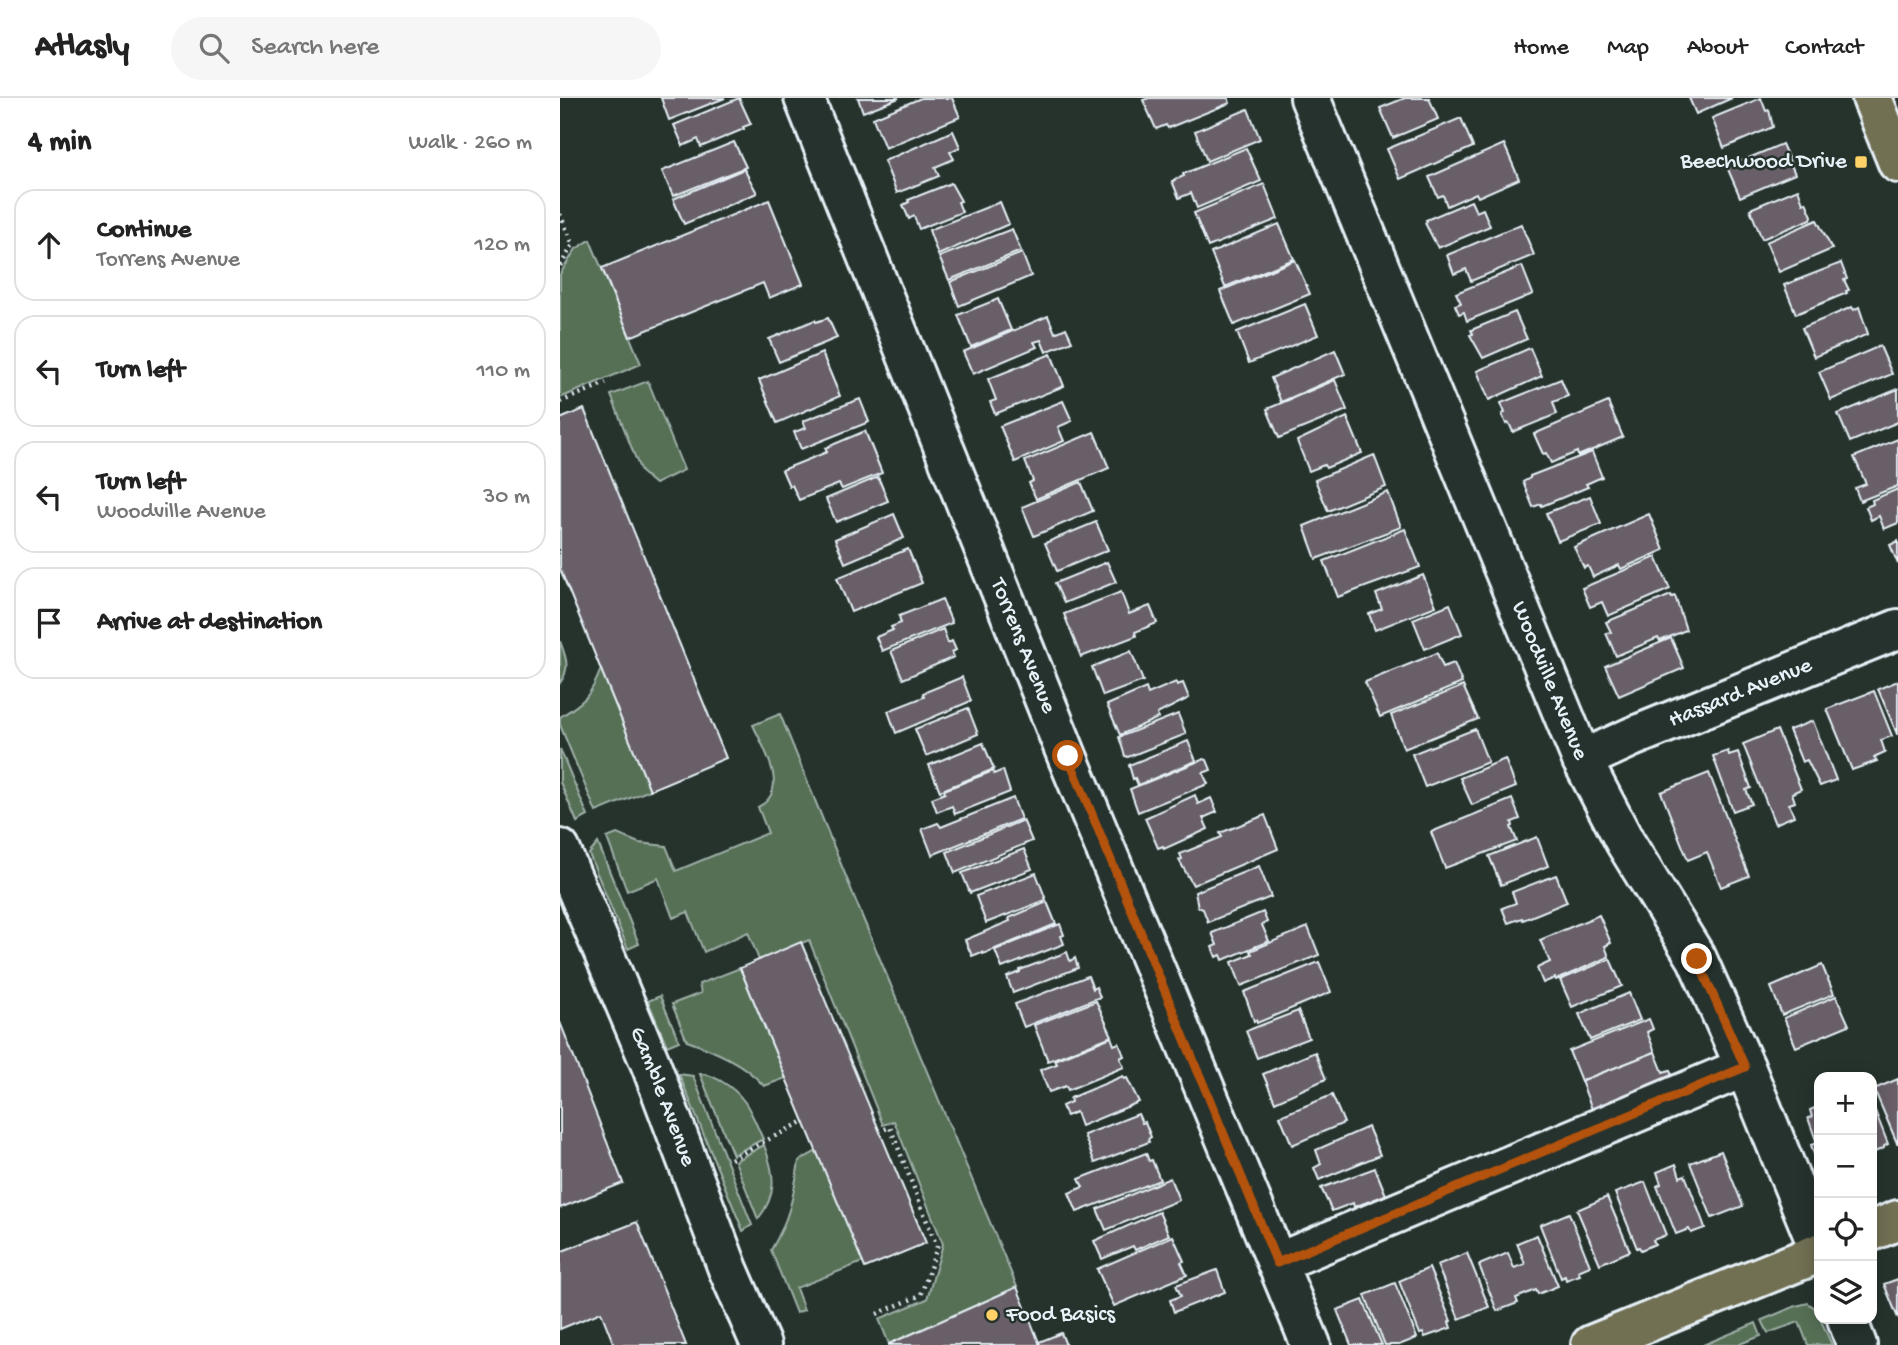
<!DOCTYPE html>
<meta charset="utf-8">
<style>
body{margin:0;font-family:"Gochi Hand",sans-serif;background:#f6f6f6;color:#222}
.controls{position:absolute;right:21px;bottom:21px;display:grid;overflow:hidden;border-radius:14px;box-shadow:0 4px 18px #0003}
.controls button{width:63px;height:63px;display:grid;place-items:center;padding:0;border:0;border-bottom:2px solid #e0e0e0;background:#fff;color:#222;font:35px sans-serif}
.stop{position:absolute;width:21px;height:21px;margin:-16px;border:5px solid #b45309;border-radius:50%;background:#fff}
.stop.end{background:#b45309;border-color:#fff;box-shadow:0 2px 7px #0008}
.list{margin:0;padding:0;list-style:none}
h2{display:flex;justify-content:space-between;align-items:center;height:91px;margin:0;padding:0 28px;font-size:30px}
h2 small{font-size:23px;font-weight:400;color:#767676}
.list li{display:grid;grid-template-columns:46px 1fr auto;gap:21px;align-items:center;box-sizing:border-box;height:112px;margin:0 14px 14px;padding:0 14px;border:2px solid #e0e0e0;border-radius:21px}
.list b{display:block;font-size:26px;white-space:nowrap}
.list p{margin:0;font-size:23px;white-space:nowrap;color:#767676}
.list em{font-size:23px;font-style:normal;color:#767676}
.icon{flex:none;width:38px;height:38px;fill:none;stroke:currentColor;stroke-width:2;stroke-linecap:round;stroke-linejoin:round}
.map{position:relative;flex:none;width:1338px;height:1247px;overflow:hidden}
header{display:flex;align-items:center;gap:42px;box-sizing:border-box;height:98px;padding:0 35px;background:#fff;border-bottom:2px solid #e0e0e0}
header strong{font-size:33px}
nav{display:flex;gap:38px;margin-inline-start:auto;font-size:24px}
.search{width:490px;height:63px;background:#f6f6f6;display:flex;align-items:center;gap:18px;box-sizing:border-box;padding:0 24px;border-radius:38px;color:#767676;font-size:26px}
main{display:flex}
aside{flex:1;background:#fff}
.map>svg:first-child{display:block}
.green{fill:#567057;stroke:#9fb0a8;stroke-width:2}
.building{fill:#675f67;stroke:#e8f1f8;stroke-width:2}
.lines{fill:none;stroke-linecap:round;stroke-linejoin:round}
.minor-casing{stroke:#e8f1f8;stroke-width:44}
.major-casing{stroke:#e8f1f8;stroke-width:44}
.path{stroke:#e8f1f8;stroke-width:4.5;stroke-dasharray:2 5;stroke-linecap:butt}
.minor{stroke:#26332d;stroke-width:38}
.major{stroke:#716f52;stroke-width:38}
.route{stroke:#b45309;stroke-width:9}
.poi-dot{fill:#ffd166;stroke:#26332d;stroke-width:2.5}
.labels{text-anchor:middle;dominant-baseline:central;stroke-width:5;stroke-linejoin:round;paint-order:stroke}
.poi-label{font-size:23px;fill:#e8f1f8;stroke:#26332d;text-anchor:end}
.street-label{font-size:23px;fill:#e8f1f8;stroke:#26332d}
</style>
<header>
<strong>Atlasly</strong>
<div class="search"><svg class="icon" aria-label="search" viewBox="0 0 24 24"><circle cx="10" cy="10" r="6"/><path d="M15 15l6 6"/></svg>Search here</div>
<nav><a>Home</a><a>Map</a><a>About</a><a>Contact</a></nav>
</header>
<main>
<aside>
<h2>4 min<small>Walk · 260 m</small></h2>
<ul class="list">
<li><svg class="icon" aria-label="ahead" viewBox="0 0 24 24"><path d="M12 20V5M6 11l6-6 6 6"/></svg><div><b>Continue</b><p>Torrens Avenue</p></div><em>120 m</em></li>
<li><svg class="icon" aria-label="left" viewBox="0 0 24 24"><path d="M17 20v-9H6M10 6l-5 5 5 5"/></svg><div><b>Turn left</b></div><em>110 m</em></li>
<li><svg class="icon" aria-label="left" viewBox="0 0 24 24"><path d="M17 20v-9H6M10 6l-5 5 5 5"/></svg><div><b>Turn left</b><p>Woodville Avenue</p></div><em>30 m</em></li>
<li><svg class="icon" aria-label="arrive" viewBox="0 0 24 24"><path d="M6 21V4h12l-3 4 3 4H6"/></svg><div><b>Arrive at destination</b></div></li>
</ul>
</aside>
<div class="map">
<svg width="1338" height="1247" viewBox="0 0 1338 1247">
<rect width="100%" height="100%" fill="#26332d"/>
<filter id="ink" filterUnits="userSpaceOnUse"><feTurbulence type="fractalNoise" baseFrequency=".0143" numOctaves="2"/><feDisplacementMap in="SourceGraphic" scale="14" xChannelSelector="R" yChannelSelector="G"/><feConvolveMatrix kernelMatrix="1 2 1 2 8 2 1 2 1" color-interpolation-filters="sRGB"/></filter>
<g filter="url(#ink)">
<g class="green">
<path d="M30,142L81,266L0,300V176L16,151Z"/>
<path d="M88,283L124,372L95,386L81,374L51,297Z"/>
<path d="M0,543C6,559 11,570 0,585Z"/>
<path d="M41,571L90,692L36,714L0,627V619C25,603 30,599 41,571Z"/>
<path d="M220,616L302,818L457,1189L329,1246L319,1221L367,1201L383,1146L334,1023L323,1027L249,842L199,862L188,834L144,854L128,814L113,820L98,780L67,793L47,740L57,736L79,745L106,748L116,773L208,735L198,709C231,693 204,651 193,627Z"/>
<path d="M0,651L28,718L17,724L0,684Z"/>
<path d="M38,745L79,846L68,851L29,756Z"/>
<path d="M180,870L226,980L204,988C184,965 155,953 127,943L112,906L141,895L139,886Z"/>
<path d="M100,898L119,943L107,948L88,903Z"/>
<path d="M119,976L133,978L192,1127L183,1133Z"/>
<path d="M140,976C149,976 153,979 161,983C187,998 191,1015 203,1041L173,1057Z"/>
<path d="M204,1047C215,1076 218,1096 198,1121L175,1063Z"/>
<path d="M257,1053L303,1164L236,1190L244,1212L236,1215L211,1152C229,1122 234,1097 239,1063Z"/>
<path d="M1248,1205L1256,1211L1272,1247H1248L1239,1224L1208,1235L1202,1222L1236,1208Z"/>
<path d="M1196,1225L1201,1238L1177,1247H1143Z"/>
</g>
<g class="building">
<path d="M101,0H165L109,22Z"/>
<path d="M179,0L191,26L183,29L184,31L141,49L138,41L123,48L114,27Z"/>
<path d="M298,0H339L303,14Z"/>
<path d="M361,0H392L400,19L325,50L313,20Z"/>
<path d="M589,0H668L670,5L608,30L606,27L596,31L583,2Z"/>
<path d="M845,0H869L878,21L833,40L820,10Z"/>
<path d="M1129,0H1172L1136,16Z"/>
<path d="M1201,0L1206,13L1209,12L1213,29L1164,50L1152,20Z"/>
<path d="M688,11L700,41L647,63L635,33Z"/>
<path d="M901,20L913,49L840,81L827,51Z"/>
<path d="M393,33L400,49L390,54L394,61L375,69L379,78L337,95L324,63Z"/>
<path d="M174,44L186,69L113,98L102,73Z"/>
<path d="M944,46L959,81L918,99L916,95L887,108L883,97L878,99L869,79Z"/>
<path d="M1222,46L1235,76L1180,99L1167,69Z"/>
<path d="M686,50L701,83L637,110L631,95L619,100L612,83L624,78L623,76Z"/>
<path d="M184,71L197,95L124,126L113,101Z"/>
<path d="M391,85L401,103L398,104L402,114L359,131L354,118L349,121L343,107L349,104L348,102Z"/>
<path d="M704,86L718,121L648,149L634,115Z"/>
<path d="M1238,91L1243,105L1246,104L1252,118L1251,121L1202,141L1190,111Z"/>
<path d="M209,102L243,186L209,200L203,185L70,239L42,170Z"/>
<path d="M911,103L916,114L923,111L930,128L878,150L865,125L867,124L866,122Z"/>
<path d="M440,104L449,126L378,157L369,132Z"/>
<path d="M1257,122L1272,151L1219,174L1206,144Z"/>
<path d="M719,126L734,161L665,189L651,155Z"/>
<path d="M961,126L974,157L911,183L906,171L894,176L887,157Z"/>
<path d="M452,131L461,153L389,182L379,159Z"/>
<path d="M462,155L471,178L399,208L390,184Z"/>
<path d="M735,162L750,196L674,227L660,193Z"/>
<path d="M1281,165L1287,181L1284,182L1289,192L1286,193L1287,195L1236,216L1224,187Z"/>
<path d="M962,168L973,196L907,223L904,214L899,216L895,207L901,205L896,195Z"/>
<path d="M438,201L451,232L411,249L398,217Z"/>
<path d="M745,206L758,237L689,265L677,234Z"/>
<path d="M1292,209L1294,212L1299,209L1308,236L1254,259L1242,230Z"/>
<path d="M955,214L967,241L923,260L910,237L913,236L911,232Z"/>
<path d="M488,218L495,235L506,230L512,243L486,254L481,242L474,244L477,249L413,276L403,254Z"/>
<path d="M268,220L277,240L219,264L209,241L255,222L256,224Z"/>
<path d="M1320,248L1332,276L1271,302L1259,274Z"/>
<path d="M970,250L982,278L929,302L917,273Z"/>
<path d="M775,252L785,276L721,304L711,280Z"/>
<path d="M262,255L280,298L217,325L199,282Z"/>
<path d="M491,256L504,288L435,316L430,304L436,302L428,281Z"/>
<path d="M1001,281L1008,298L993,304L997,316L953,334L949,325L946,326L942,316L945,315L941,305Z"/>
<path d="M775,282L787,312L719,340L707,311Z"/>
<path d="M1338,291V324L1290,344L1278,316Z"/>
<path d="M300,301L309,324L241,351L234,334L246,330L243,323Z"/>
<path d="M503,303L512,323L498,329L504,343L455,364L440,328Z"/>
<path d="M1048,304L1063,339L1018,358L1017,354L991,365L986,355L983,356L974,336Z"/>
<path d="M24,311L166,660L90,692L0,471V321Z"/>
<path d="M787,319L802,355L766,370L764,367L749,373L737,343Z"/>
<path d="M305,333L322,375L282,391L279,386L239,402L232,387L229,388L222,372L267,354L265,350Z"/>
<path d="M534,334L549,370L476,401L469,385L473,383L465,363Z"/>
<path d="M1338,341V388L1300,403L1295,390L1306,386L1294,359Z"/>
<path d="M1032,354L1042,379L1026,386L1028,389L982,408L981,406L973,409L963,384L970,380V378Z"/>
<path d="M814,357L826,389L768,413L755,382Z"/>
<path d="M318,379L328,403L276,424L266,401Z"/>
<path d="M521,384L533,413L474,438L462,409Z"/>
<path d="M1338,391V425L1324,431L1319,418L1311,422L1306,409L1313,406L1312,402Z"/>
<path d="M828,394L841,429L756,461L744,428Z"/>
<path d="M1030,398L1041,426L998,443L986,415Z"/>
<path d="M334,416L344,440L285,465L275,441Z"/>
<path d="M1089,416L1104,452L1061,471L1059,467L1033,479L1028,468L1024,470L1014,449Z"/>
<path d="M536,424L548,452L497,473L485,445Z"/>
<path d="M845,431L860,469L778,499L764,463Z"/>
<path d="M1338,443V466L1330,447Z"/>
<path d="M348,451L362,485L291,514L277,480Z"/>
<path d="M1096,459L1110,491L1048,518L1042,504L1030,509L1022,490Z"/>
<path d="M547,464L556,484L504,505L495,485Z"/>
<path d="M863,477L876,508L815,532L809,516L822,511L816,496Z"/>
<path d="M561,494L569,516L590,508L597,525L575,534L576,538L521,559L504,516Z"/>
<path d="M1111,497L1112,499L1115,498L1126,532L1100,543L1098,540L1056,558L1046,535L1051,534L1046,524Z"/>
<path d="M382,501L392,525L322,553L316,539L333,532L331,529L341,525L339,518Z"/>
<path d="M890,506L902,536L865,551L853,521Z"/>
<path d="M383,531L388,545L392,543L396,552L392,554L394,559L343,581L331,553Z"/>
<path d="M1111,540L1124,570L1059,598L1045,568Z"/>
<path d="M571,553L583,583L543,598L532,569Z"/>
<path d="M877,555L883,569L894,565L902,585L820,619L805,584Z"/>
<path d="M402,579L411,603L336,635L328,613L364,599L363,595Z"/>
<path d="M1338,583V636H1337L1318,591Z"/>
<path d="M616,584L617,587L623,585L629,600L597,616L598,620L560,637L547,607L586,590L588,596Z"/>
<path d="M903,588L918,621L844,651L831,617Z"/>
<path d="M1314,593L1332,638L1321,642L1325,654L1314,659L1317,663L1292,672L1267,611Z"/>
<path d="M408,610L418,636L366,658L355,631Z"/>
<path d="M618,616L626,636L568,659L565,658L559,639Z"/>
<path d="M1253,623L1276,682L1260,688L1247,662L1242,664L1229,632Z"/>
<path d="M915,631L928,664L865,689L852,656Z"/>
<path d="M1217,632L1241,691L1232,695L1235,704L1229,706L1234,718L1215,726L1183,646Z"/>
<path d="M628,643L636,663L578,687L575,680L573,681L569,667Z"/>
<path d="M423,645L434,671L380,693L369,667Z"/>
<path d="M1168,653L1169,657L1178,654L1191,690L1186,692L1192,706L1173,713L1153,658Z"/>
<path d="M644,661L647,662L651,672L643,675L648,686L578,714L570,691Z"/>
<path d="M945,661L956,689L912,707L900,680Z"/>
<path d="M443,672L450,694L395,716L392,708L377,714L372,700L385,695L384,692L433,673L434,676Z"/>
<path d="M1149,675L1189,778L1161,789L1147,754L1128,762L1101,694Z"/>
<path d="M635,697L638,706L651,700L657,714L643,720L648,731L604,751L603,748L598,750L585,720Z"/>
<path d="M453,700L461,721L372,757L362,731L378,725L381,729Z"/>
<path d="M952,701L960,721L952,724L953,728L951,729L957,743L885,770L871,734Z"/>
<path d="M705,717L718,751L633,787L619,762L622,761L620,756L662,739L660,735Z"/>
<path d="M463,722L472,743L395,775L387,754Z"/>
<path d="M977,739L988,768L941,787L929,758Z"/>
<path d="M464,751L472,771L410,795L402,775Z"/>
<path d="M699,768L711,799L648,824L643,811L638,809L635,794Z"/>
<path d="M476,775L486,802L426,825L416,798Z"/>
<path d="M996,777L1007,804L963,822L962,820L948,825L942,810L956,805L952,794Z"/>
<path d="M487,804L496,826L423,856L422,854L412,858L405,842L450,823L449,820Z"/>
<path d="M703,814L707,824L702,827L709,843L663,862L661,857L656,859L652,849L657,847L652,835Z"/>
<path d="M1039,817L1051,845L1045,848L1049,859L996,882L995,880L983,885L977,870L990,864L980,842Z"/>
<path d="M500,826L504,837L501,838L504,846L442,870L435,852Z"/>
<path d="M748,829L759,857L681,888L672,864L692,856L690,853Z"/>
<path d="M241,844L366,1145L305,1170L180,870Z"/>
<path d="M507,854L510,863L515,860L518,870L453,895L447,879L460,874V872Z"/>
<path d="M1050,861L1062,888L1012,909L1000,882Z"/>
<path d="M759,864L771,894L697,925L696,922L694,923L684,894Z"/>
<path d="M1262,867L1274,896L1222,917L1211,889Z"/>
<path d="M528,878L533,891L536,889L540,899L464,929L455,906Z"/>
<path d="M1069,895L1080,922L1030,942L1019,916Z"/>
<path d="M1276,898L1289,927L1236,949L1224,920Z"/>
<path d="M536,903L552,938L488,963L474,927Z"/>
<path d="M738,913L749,940L697,960L686,933Z"/>
<path d="M1089,921L1093,931L1087,934L1095,954L1021,983L1009,953Z"/>
<path d="M0,924L63,1085L0,1110Z"/>
<path d="M551,939L554,947L559,945L564,958L560,960L564,969L508,992L506,988L489,994L480,972L497,966L495,962Z"/>
<path d="M755,954L766,981L715,1004L703,976Z"/>
<path d="M1095,954L1103,974L1110,972L1114,984L1034,1016L1021,983Z"/>
<path d="M563,978L564,981L567,980L579,1004L521,1028L516,1014L506,1018L502,1008L511,1004L510,1000Z"/>
<path d="M1338,981V1045H1337L1314,991Z"/>
<path d="M772,997L784,1025L732,1047L720,1018Z"/>
<path d="M1312,1005L1328,1046L1324,1048V1050L1312,1055Z"/>
<path d="M1259,1008V1058L1255,1059L1251,1047L1257,1045L1248,1020L1252,1019L1250,1012Z"/>
<path d="M578,1016L582,1025L585,1024L591,1039L588,1041L589,1044L535,1065L524,1037Z"/>
<path d="M808,1029L820,1057L759,1082L754,1070L761,1066L756,1052Z"/>
<path d="M1161,1053L1183,1108L1152,1120L1130,1065Z"/>
<path d="M586,1055L589,1063L592,1062L600,1082L517,1114L509,1095L523,1089L519,1081Z"/>
<path d="M1116,1066L1120,1079L1125,1077L1143,1124L1145,1130L1131,1135L1129,1131L1116,1136L1097,1088L1101,1086L1097,1074Z"/>
<path d="M815,1070L826,1097L794,1109L793,1105L772,1113L761,1090Z"/>
<path d="M610,1080L619,1102L546,1132L537,1111Z"/>
<path d="M1085,1084L1106,1137L1093,1142L1095,1146L1081,1152L1079,1149L1077,1150L1055,1095Z"/>
<path d="M1047,1099L1070,1153L1040,1166L1017,1112Z"/>
<path d="M599,1114L609,1137L575,1152L573,1148L542,1161L534,1143Z"/>
<path d="M1009,1115L1030,1168L1018,1173L1020,1177L1006,1182L1005,1178L1001,1180L980,1127Z"/>
<path d="M77,1124L126,1247H54L41,1214L0,1231V1154Z"/>
<path d="M977,1137L998,1188L978,1196L976,1192L956,1200L958,1205L937,1213L919,1167L948,1155L954,1170L965,1166L957,1145Z"/>
<path d="M613,1138L624,1163L621,1164L627,1177L554,1208L537,1171Z"/>
<path d="M907,1155L929,1209L899,1221L877,1167Z"/>
<path d="M869,1170L891,1223L889,1224L891,1230L865,1239L863,1235L860,1236L839,1183Z"/>
<path d="M657,1172L665,1194L614,1214L610,1202L621,1198L616,1187Z"/>
<path d="M1338,1181V1220L1324,1186Z"/>
<path d="M835,1185L857,1240L839,1247H825L805,1197Z"/>
<path d="M457,1189L480,1247H329V1246Z"/>
<path d="M803,1202L822,1247H791L777,1212Z"/>
<path d="M501,1235L506,1247H480L479,1244Z"/>
</g>
<g class="lines">
<defs>
<g id="minor">
<path id="s1" d="M244,0L507,658L751,1247"/>
<path id="s2" d="M750,0L1022,662L1065,744L1137,861L1185,969L1259,1151"/>
<path id="s3" d="M1022,662L1072,639L1338,531"/>
<path id="s4" d="M0,751L91,967L168,1171L201,1247"/>
<path d="M717,1165L1185,969"/>
<path d="M1287,1221L1297,1247"/>
</g>
<g id="major">
<path d="M1312,0L1338,65"/>
<path d="M1312,1133L1338,1122"/>
<path d="M1031,1247L1259,1155"/>
</g>
</defs>
<use href="#minor" class="minor-casing"/>
<use href="#major" class="major-casing"/>
<g class="path">
<path d="M0,116L13,147L0,168"/>
<path d="M0,304L46,285"/>
<path d="M171,1061L244,1023"/>
<path d="M317,1216L361,1197L377,1149L330,1029L320,1033"/>
</g>
<use href="#minor" class="minor"/>
<use href="#major" class="major"/>
</g>
</g>
<g class="lines" filter="url(#ink)">
<path class="route" d="M508,658L717,1165L1185,969L1137,861"/>
</g>
<g class="poi-dot">
<rect x="1294" y="57" width="14" height="14" rx="3.5"/>
<circle cx="432" cy="1217" r="7"/>
</g>
<g class="labels">
<g class="poi-label">
<text x="1287" y="64">Beechwood Drive</text>
<text x="446" y="1217" text-anchor="start">Food Basics</text>
</g>
<g class="street-label">
<text stroke="none"><textPath href="#s1" startOffset="590">Torrens Avenue</textPath></text>
<text stroke="none"><textPath href="#s2" startOffset="630">Woodville Avenue</textPath></text>
<text stroke="none"><textPath href="#s3" startOffset="172">Hassard Avenue</textPath></text>
<text stroke="none"><textPath href="#s4" startOffset="268">Gamble Avenue</textPath></text>
</g>
</g>
</svg>
<div class="controls">
<button>+</button>
<button>−</button>
<button><svg class="icon" aria-label="locate" viewBox="0 0 24 24"><circle cx="12" cy="12" r="6"/><path d="M12 2v4M12 18v4M2 12h4M18 12h4"/></svg></button>
<button><svg class="icon" aria-label="layers" viewBox="0 0 24 24"><path d="M12 4l9 5-9 5-9-5zM3 14l9 5 9-5"/></svg></button>
</div>
<div class="stop" style="left:508px;top:658px"></div>
<div class="stop end" style="left:1137px;top:861px"></div>
</div>
</main>
